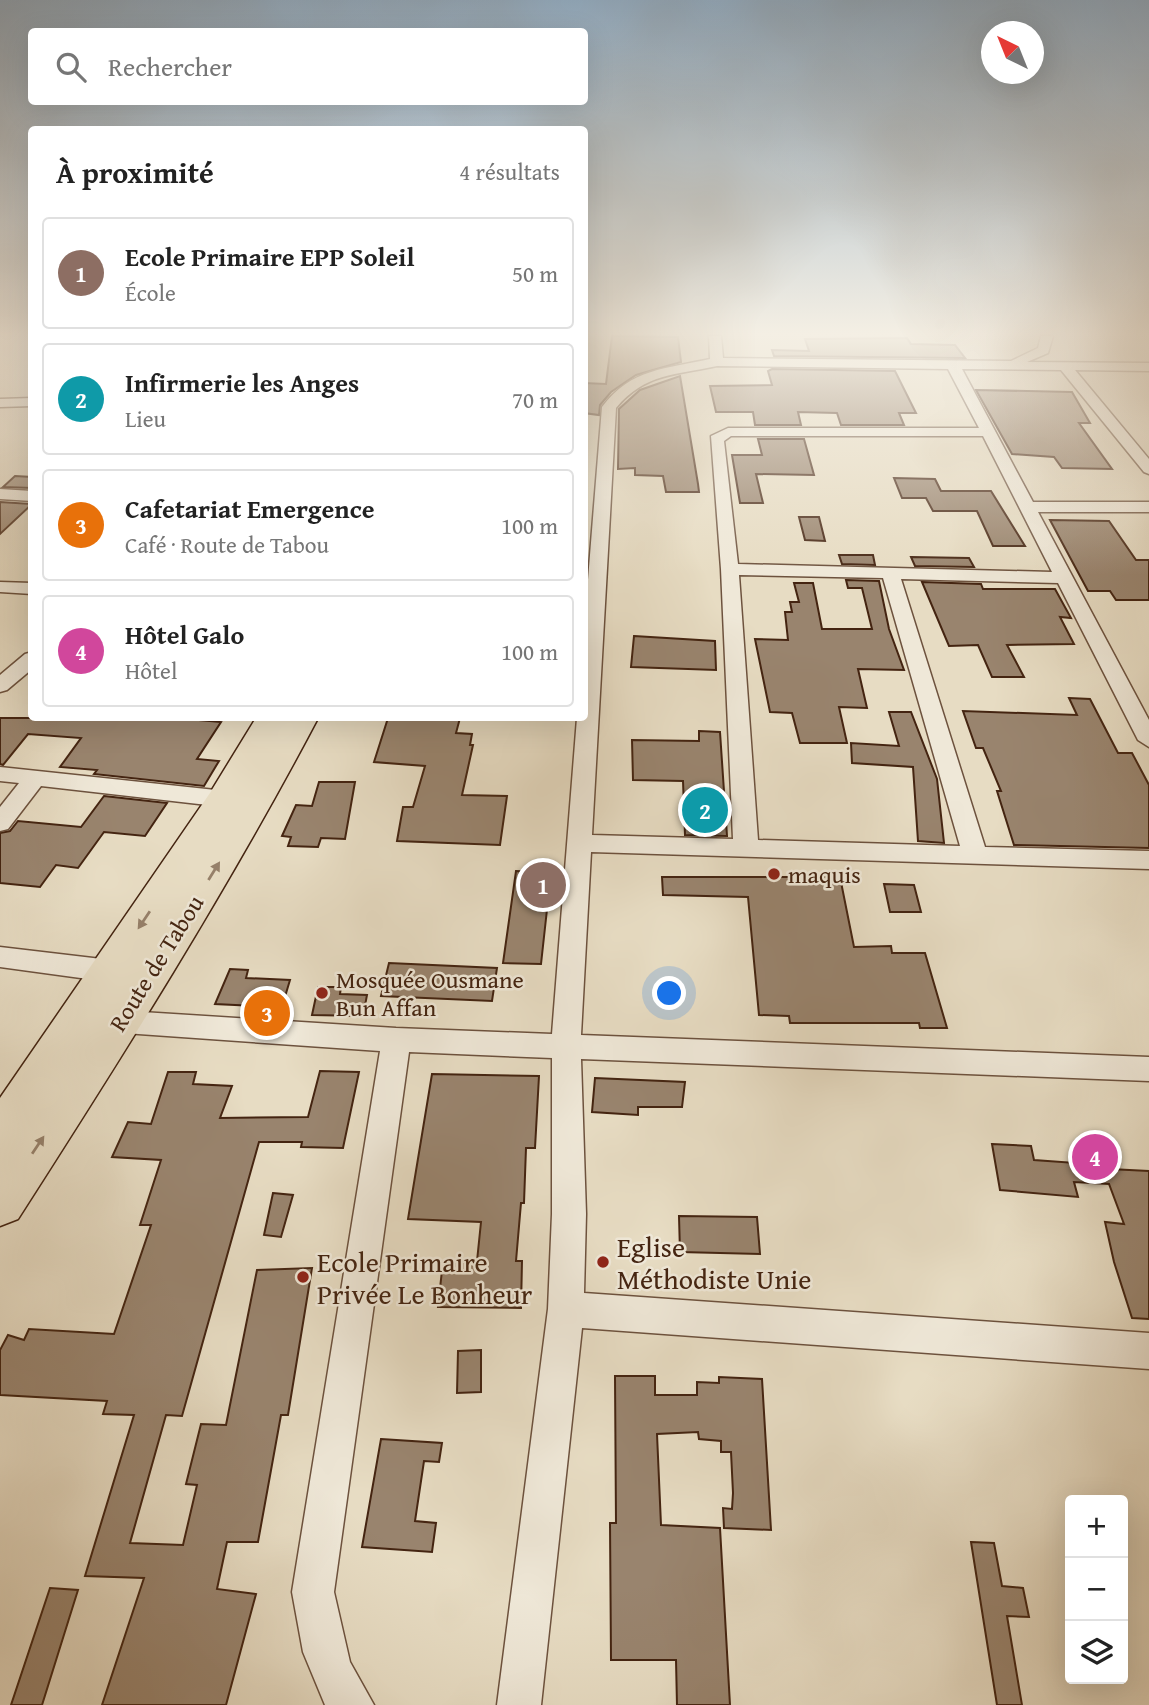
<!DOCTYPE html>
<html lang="fr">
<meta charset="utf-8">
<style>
body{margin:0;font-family:"Gentium Book Plus",serif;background:#f2f2f2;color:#222}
.controls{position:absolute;right:21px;bottom:21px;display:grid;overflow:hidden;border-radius:7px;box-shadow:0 7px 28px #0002}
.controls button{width:63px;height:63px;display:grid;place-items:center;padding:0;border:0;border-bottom:2px solid #e0e0e0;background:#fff;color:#222;font:35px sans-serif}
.compass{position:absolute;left:981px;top:21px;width:63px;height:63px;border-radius:50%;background:#fff;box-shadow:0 7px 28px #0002;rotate:317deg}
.you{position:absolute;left:670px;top:994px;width:24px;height:24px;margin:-18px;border:5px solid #fff;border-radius:50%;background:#1a73e8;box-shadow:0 0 0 10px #1a73e833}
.badge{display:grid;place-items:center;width:46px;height:46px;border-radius:50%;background:#8f2418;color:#fff;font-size:23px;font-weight:700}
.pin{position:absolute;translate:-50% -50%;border:4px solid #fff;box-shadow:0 2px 7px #0006}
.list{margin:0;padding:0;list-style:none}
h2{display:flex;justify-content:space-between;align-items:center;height:91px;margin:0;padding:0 28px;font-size:30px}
h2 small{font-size:23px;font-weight:400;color:#767676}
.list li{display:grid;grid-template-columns:46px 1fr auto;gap:21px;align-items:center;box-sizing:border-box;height:112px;margin:0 14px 14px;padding:0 14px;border:2px solid #e0e0e0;border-radius:7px}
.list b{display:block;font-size:26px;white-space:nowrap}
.list p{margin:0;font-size:23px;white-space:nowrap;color:#767676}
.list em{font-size:23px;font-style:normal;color:#767676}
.icon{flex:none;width:38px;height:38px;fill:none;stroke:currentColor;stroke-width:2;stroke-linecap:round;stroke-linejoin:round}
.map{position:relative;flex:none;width:1149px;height:1705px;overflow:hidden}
.search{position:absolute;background:#fff;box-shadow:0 7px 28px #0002;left:28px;top:28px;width:560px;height:77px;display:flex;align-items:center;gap:18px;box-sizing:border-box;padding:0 24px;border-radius:7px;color:#767676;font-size:26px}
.panel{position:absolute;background:#fff;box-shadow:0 7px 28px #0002;left:28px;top:126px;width:560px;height:595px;border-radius:7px}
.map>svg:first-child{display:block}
.building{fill:#99846e;stroke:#442411;stroke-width:2}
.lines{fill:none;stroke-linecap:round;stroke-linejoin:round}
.minor-casing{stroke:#6d523e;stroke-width:3}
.primary-casing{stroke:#442411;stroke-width:3}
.minor{fill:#efe8d8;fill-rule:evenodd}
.primary{fill:#e7dcc3;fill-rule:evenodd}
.oneway{fill:#96806a}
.poi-dot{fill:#8f2418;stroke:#efe8d8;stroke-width:2.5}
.labels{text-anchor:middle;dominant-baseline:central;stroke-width:5;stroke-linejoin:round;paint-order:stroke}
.poi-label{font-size:24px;fill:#442411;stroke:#efe8d8;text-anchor:start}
.street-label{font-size:24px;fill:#442411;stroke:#efe8d8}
.near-poi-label{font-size:28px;fill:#442411;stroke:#efe8d8;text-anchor:start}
</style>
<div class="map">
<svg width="1149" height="1705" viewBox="0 0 1149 1705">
<rect width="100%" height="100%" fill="#e7dcc3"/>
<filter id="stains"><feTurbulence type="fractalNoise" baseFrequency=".00286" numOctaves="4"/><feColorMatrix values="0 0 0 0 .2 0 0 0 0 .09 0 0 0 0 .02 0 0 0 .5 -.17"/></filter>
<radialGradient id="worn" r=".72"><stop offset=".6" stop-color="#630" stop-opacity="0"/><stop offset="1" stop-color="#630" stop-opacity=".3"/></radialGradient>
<g class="building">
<path d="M612,336L678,337L681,362L636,375L611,392L600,405L599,415L584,413V383L606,384Z"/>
<path d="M907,338L911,344L955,345L965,358L774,356L772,350L809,351L805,339Z"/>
<path d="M772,369L895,371L916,413H899L904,425H841L837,413L798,412L801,425H755L753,412H716L710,386L772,385L768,371Z"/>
<path d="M680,376L698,484L699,492H666L663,476L635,475V468L618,469L619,409L640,390Z"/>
<path d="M976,390L1072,392L1090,423H1079L1112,469L1062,468L1054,457L1012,454Z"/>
<path d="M758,439H804L814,475L756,474L763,503H740L732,455H762Z"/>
<path d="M15,476L32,477V488L3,487Z"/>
<path d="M894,478L935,479L941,491H991L1025,546H993L977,511H933L926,498H902Z"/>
<path d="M0,502L32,504L0,534Z"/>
<path d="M799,517H819L825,541L805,540Z"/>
<path d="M1050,520L1109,521L1136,560H1149V600H1116L1110,591H1088Z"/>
<path d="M839,555H873L875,565L842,564Z"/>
<path d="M911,557L969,558L974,567L915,566Z"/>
<path d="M846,580L879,581L889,629L904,670L858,669L867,708L839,707L847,743H800L792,713L770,712L755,639L788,640L785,612H792L790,602H799L794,583H813L822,629H872L862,588H848Z"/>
<path d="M922,582L981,584L983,589H1055L1071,618L1060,617L1074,644L1007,645L1024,677H992L978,645L949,646Z"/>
<path d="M634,636L715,641L716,670L631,667Z"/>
<path d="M1069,698L1090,699L1118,753H1132L1149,785V848L1014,845L997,791H1001L983,748H976L963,711L1077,715Z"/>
<path d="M889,712H911L937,779L944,843L918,841L913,767L852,763L851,743L899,746Z"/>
<path d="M0,718H176L221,722L197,759L219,761L204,786L94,774L97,770L60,767L81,738L28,734L3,765L0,764Z"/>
<path d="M388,718H460L456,733L472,734L470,745H473L462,795L507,796L500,845L397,841L403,807H413L425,766L374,762Z"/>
<path d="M699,731L720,732L727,836L685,835L683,781L633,780L632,740L699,741Z"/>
<path d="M319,782H355L345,839L321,838L318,847L288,846L291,837L282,836L296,805L312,806Z"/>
<path d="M104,796L167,803L145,836L104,832L78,868L56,865L40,887L0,883V833L10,831L18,821L81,827Z"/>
<path d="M516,871L551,873L541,964L503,963Z"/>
<path d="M662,877H840L854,947L891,946L892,953H925L947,1028H920L919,1023H790L789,1016L759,1015L748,897L663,895Z"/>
<path d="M884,884L914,885L921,912H890Z"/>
<path d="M389,963L497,968L492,1001L381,996Z"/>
<path d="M230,969L248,970L246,978L290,980L284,1000H277L273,1018L253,1016L256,1006L215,1004Z"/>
<path d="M318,987H341L340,994L367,995L363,1016L312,1015Z"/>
<path d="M320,1071L359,1072L343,1148L301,1147L302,1142H259L182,1416L166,1415L130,1543L183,1545L197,1485L186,1484L201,1424L226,1425L257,1270L312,1268L288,1415H281L258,1542H227L217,1589L256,1594L226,1705H102L144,1578L85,1576L134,1415L103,1414L107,1401L0,1395V1350L8,1335L24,1340L29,1329L114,1334L151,1225H140L161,1160L112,1157L128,1122L151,1124L168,1072H196L193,1084L232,1086L220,1118L308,1117Z"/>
<path d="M432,1074L539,1076L535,1148H526L524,1203H521L516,1261H522L521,1308L438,1307L443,1261H477L481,1222L408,1219Z"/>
<path d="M595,1078L685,1082L682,1107H638V1115L592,1112Z"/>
<path d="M992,1144L1031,1146L1034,1160L1075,1163L1072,1151L1105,1153L1110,1169L1149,1171V1319L1132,1318L1114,1262L1105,1222L1124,1224L1109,1184L1074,1182L1078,1197L1000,1190Z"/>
<path d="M273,1193L293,1195L281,1237L264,1235Z"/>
<path d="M679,1216L757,1217L760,1254L680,1252Z"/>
<path d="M481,1350V1392L457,1393L458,1351Z"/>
<path d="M615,1376H655V1395H697V1382L719,1383V1377L762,1379L771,1530L724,1528L723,1508L732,1509L733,1493L731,1452H721V1441L699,1439L698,1432L657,1434L661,1525L720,1528L730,1705H677L676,1660H611L610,1523H616Z"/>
<path d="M381,1439L442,1443L439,1462L424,1461L415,1521L436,1523L432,1552L362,1547Z"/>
<path d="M971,1542L994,1543L1002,1586L1023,1588L1029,1617L1007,1616L1022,1705H997Z"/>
<path d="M50,1588L78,1590L42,1705H11Z"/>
</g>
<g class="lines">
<defs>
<g id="minor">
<path d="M709,336H721L723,358L1011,361L1038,348L1041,336H1053L1048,353L1027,362L1149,363V371L1075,370L1149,459V474L1144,472L1061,370L962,369L1033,502H1149V512H1038L1149,720V747L1138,740L1058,583L901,579L985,847L1149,851V869L591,852L581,1035L1149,1057V1081L581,1059L586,1214L584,1293L1149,1333V1369L582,1328L541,1705H497L548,1309L552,1214V1058L409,1052L334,1592L350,1662L374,1705H325L303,1652L292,1592L380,1051L110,1032L100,1029L96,1021L100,1013L110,1010L396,1028L552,1034L577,718H584V629L602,407C631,368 666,369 710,359ZM717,366L948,369L979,428H728L711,436L721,569L733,839L592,835L616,408C645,373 676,375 717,366ZM731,436H983L1052,572L738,564L724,441ZM739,575L883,578L960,846L758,840Z"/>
<path d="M32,398V406L0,407V399Z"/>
<path d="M0,489L32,491V501L0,499Z"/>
<path d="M0,582L32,583V594L0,592Z"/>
<path d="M32,652V669L7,690L0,692V675L25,654Z"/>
<path d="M0,767L225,791L233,794L237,799L233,804L225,807L41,786L8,829L0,831V807L19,783L0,781Z"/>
<path d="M0,947L110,960L120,964L124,971L120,978L110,982L0,967Z"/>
</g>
<path id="primary" d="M256,718H318C227,891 123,1055 18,1219L0,1226V1098L210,793Z"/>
</defs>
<use href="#minor" class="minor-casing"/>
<use href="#primary" class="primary-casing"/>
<use href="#minor" class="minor"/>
<use href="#primary" class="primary"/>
</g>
<defs><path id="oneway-solid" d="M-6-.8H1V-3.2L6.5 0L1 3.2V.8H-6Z" transform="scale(1.75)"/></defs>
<g class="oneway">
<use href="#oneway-solid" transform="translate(214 871) rotate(-58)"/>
<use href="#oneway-solid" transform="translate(144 920) rotate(124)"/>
<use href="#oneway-solid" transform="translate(38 1145) rotate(-56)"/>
</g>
<linearGradient id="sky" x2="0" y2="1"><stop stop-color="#91abc1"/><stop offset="0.58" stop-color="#f4efe4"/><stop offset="1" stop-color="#f4efe4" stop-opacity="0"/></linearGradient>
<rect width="1149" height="575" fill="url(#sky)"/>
<g class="poi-dot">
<circle cx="774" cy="874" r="7"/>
<circle cx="322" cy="993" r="7"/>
<circle cx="603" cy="1262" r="7"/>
<circle cx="303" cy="1277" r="7"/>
</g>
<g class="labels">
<g class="poi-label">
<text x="788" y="874">maquis</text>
<text x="336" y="979">Mosquée Ousmane<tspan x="336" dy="28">Bun Affan</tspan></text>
</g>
<g class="street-label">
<text transform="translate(156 963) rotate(-58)">Route de Tabou</text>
</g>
<g class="near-poi-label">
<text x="617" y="1246">Eglise<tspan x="617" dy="32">Méthodiste Unie</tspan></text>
<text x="317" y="1261">Ecole Primaire<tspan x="317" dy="32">Privée Le Bonheur</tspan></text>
</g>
</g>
<rect width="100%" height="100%" filter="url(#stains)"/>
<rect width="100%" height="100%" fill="url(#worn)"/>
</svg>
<div class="controls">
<button>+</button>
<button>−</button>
<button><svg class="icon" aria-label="layers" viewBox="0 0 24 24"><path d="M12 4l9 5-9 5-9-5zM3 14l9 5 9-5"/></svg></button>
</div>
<svg class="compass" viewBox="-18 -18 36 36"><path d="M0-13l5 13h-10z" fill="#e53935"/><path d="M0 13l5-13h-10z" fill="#767676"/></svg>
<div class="you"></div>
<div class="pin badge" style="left:543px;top:885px;background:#8d6e63">1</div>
<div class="pin badge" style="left:705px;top:810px;background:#0f9aa8">2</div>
<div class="pin badge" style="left:267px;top:1013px;background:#e8710a">3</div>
<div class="pin badge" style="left:1095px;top:1157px;background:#d1479c">4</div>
<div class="search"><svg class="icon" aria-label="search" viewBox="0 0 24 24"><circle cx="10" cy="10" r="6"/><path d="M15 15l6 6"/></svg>Rechercher</div>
<section class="panel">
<h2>À proximité<small>4 résultats</small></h2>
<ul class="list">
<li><span class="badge" style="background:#8d6e63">1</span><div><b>Ecole Primaire EPP Soleil</b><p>École</p></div><em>50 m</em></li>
<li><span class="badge" style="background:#0f9aa8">2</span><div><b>Infirmerie les Anges</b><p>Lieu</p></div><em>70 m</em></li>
<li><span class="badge" style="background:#e8710a">3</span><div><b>Cafetariat Emergence</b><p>Café · Route de Tabou</p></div><em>100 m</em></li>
<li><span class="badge" style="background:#d1479c">4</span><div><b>Hôtel Galo</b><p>Hôtel</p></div><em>100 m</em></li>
</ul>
</section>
</div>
